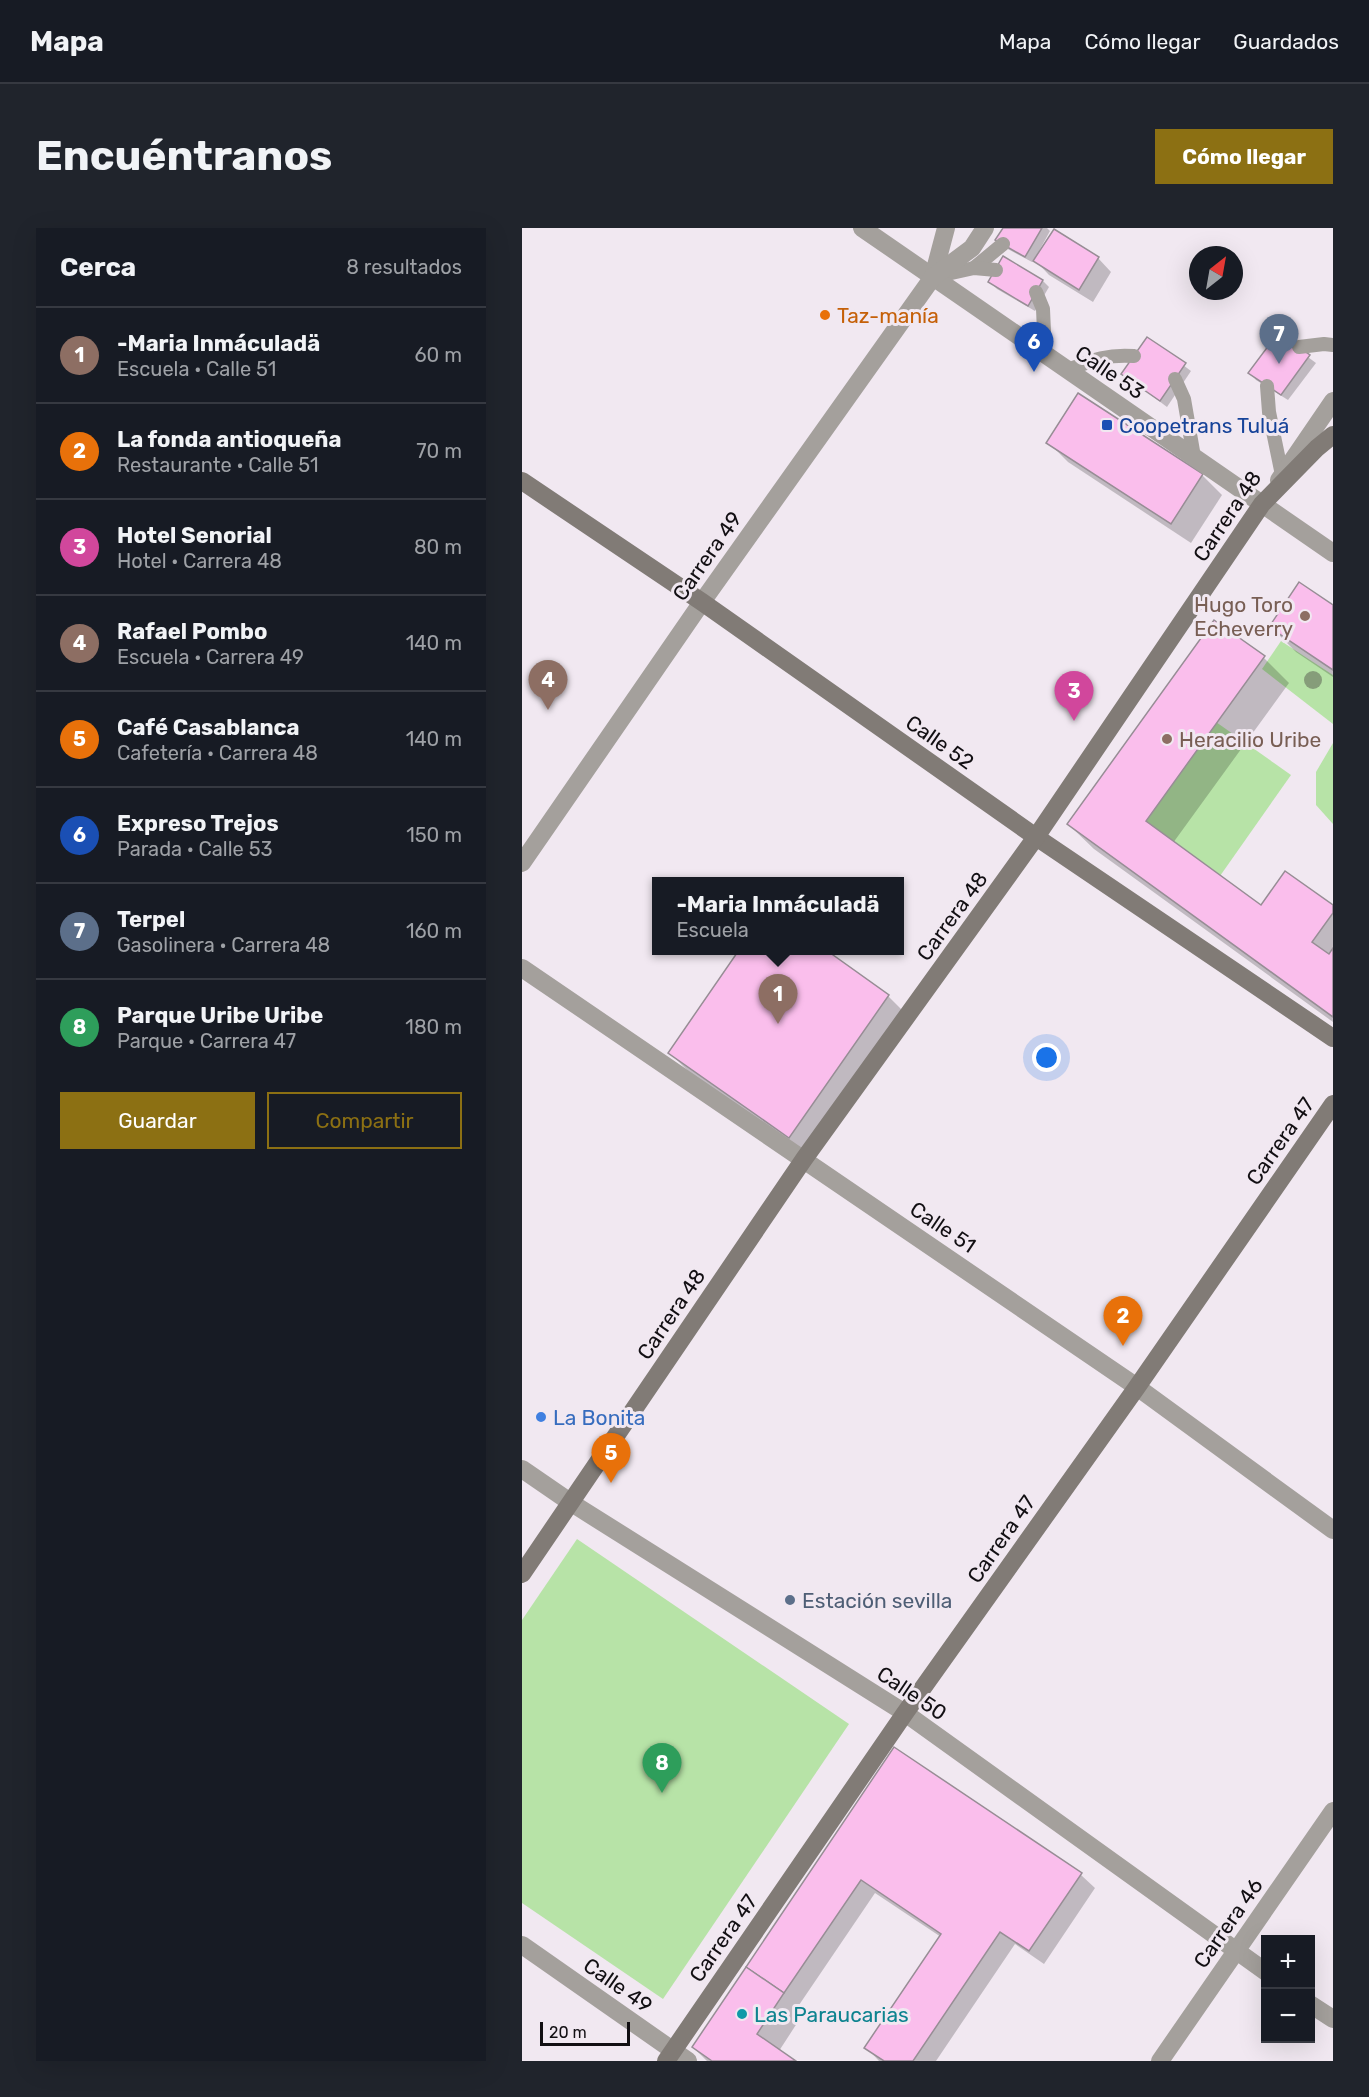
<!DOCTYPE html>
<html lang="es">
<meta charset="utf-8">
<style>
body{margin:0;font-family:Rubik,sans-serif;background:#20242c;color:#f1f3f6}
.controls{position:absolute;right:18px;bottom:18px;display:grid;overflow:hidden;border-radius:0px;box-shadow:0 6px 24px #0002}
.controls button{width:54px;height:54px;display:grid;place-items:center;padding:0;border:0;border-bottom:2px solid #363941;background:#171b24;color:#f1f3f6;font:30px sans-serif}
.compass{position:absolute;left:667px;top:18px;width:54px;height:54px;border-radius:50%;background:#171b24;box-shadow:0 6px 24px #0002;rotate:31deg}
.scale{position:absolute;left:18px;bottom:15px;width:90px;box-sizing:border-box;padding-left:6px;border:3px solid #120f13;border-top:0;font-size:16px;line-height:21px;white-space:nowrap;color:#120f13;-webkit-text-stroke:4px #f1e8f1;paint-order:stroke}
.you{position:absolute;left:525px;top:830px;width:21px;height:21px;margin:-15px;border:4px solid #fff;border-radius:50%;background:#1a73e8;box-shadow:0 0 0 9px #1a73e833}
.badge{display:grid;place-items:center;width:39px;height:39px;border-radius:50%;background:#8c7013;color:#fff;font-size:20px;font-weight:700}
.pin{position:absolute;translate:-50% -50px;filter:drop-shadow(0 2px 3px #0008)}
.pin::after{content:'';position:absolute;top:32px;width:21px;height:18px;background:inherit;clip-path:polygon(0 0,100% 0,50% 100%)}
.popup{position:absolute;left:130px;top:649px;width:252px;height:78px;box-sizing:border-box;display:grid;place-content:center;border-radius:0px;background:#171b24;filter:drop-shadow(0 2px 4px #0005);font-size:20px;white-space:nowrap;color:#9ea1a6}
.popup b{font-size:22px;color:#f1f3f6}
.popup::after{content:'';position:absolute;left:50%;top:100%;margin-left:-12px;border:12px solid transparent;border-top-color:#171b24}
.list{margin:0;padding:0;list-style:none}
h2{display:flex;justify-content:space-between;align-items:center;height:78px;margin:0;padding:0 24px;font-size:26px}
h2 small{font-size:20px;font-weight:400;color:#9ea1a6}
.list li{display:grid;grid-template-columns:39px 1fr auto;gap:18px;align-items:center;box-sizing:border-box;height:96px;padding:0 24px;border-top:2px solid #363941}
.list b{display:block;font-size:22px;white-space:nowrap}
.list p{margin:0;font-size:20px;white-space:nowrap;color:#9ea1a6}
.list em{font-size:20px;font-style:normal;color:#9ea1a6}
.actions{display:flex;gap:12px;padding:18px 24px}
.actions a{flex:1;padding:14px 0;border:2px solid #8c7013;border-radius:0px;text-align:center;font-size:21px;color:#8c7013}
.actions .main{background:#8c7013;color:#fff}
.map{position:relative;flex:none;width:811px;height:1833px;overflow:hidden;border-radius:0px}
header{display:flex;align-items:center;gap:36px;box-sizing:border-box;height:84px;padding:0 30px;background:#171b24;border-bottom:2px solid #363941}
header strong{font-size:28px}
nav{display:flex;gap:33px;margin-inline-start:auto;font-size:21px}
.intro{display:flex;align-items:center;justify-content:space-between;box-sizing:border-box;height:144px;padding:0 36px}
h1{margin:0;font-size:42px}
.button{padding:15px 27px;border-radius:0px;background:#8c7013;color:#fff;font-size:21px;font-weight:700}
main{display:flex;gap:36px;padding:0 36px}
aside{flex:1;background:#171b24;border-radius:0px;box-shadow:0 6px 24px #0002}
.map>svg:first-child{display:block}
.green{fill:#b7e3a7}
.shadow{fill:#0003}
.building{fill:#fabeec;stroke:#978d95;stroke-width:1.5}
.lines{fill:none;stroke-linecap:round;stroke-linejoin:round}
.lane{stroke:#a4a09c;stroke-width:14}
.street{stroke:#a4a09c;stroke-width:18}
.secondary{stroke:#817b76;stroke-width:18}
.tree{fill:#869d7a}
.food-dot{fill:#e8710a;stroke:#f1e8f1;stroke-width:2}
.transit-dot{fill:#1a4fb4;stroke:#f1e8f1;stroke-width:2}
.education-dot{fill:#8d6e63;stroke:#f1e8f1;stroke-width:2}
.shop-dot{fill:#3f7fe0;stroke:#f1e8f1;stroke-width:2}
.service-dot{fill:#5c6f8a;stroke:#f1e8f1;stroke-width:2}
.culture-dot{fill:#0f9aa8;stroke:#f1e8f1;stroke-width:2}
.labels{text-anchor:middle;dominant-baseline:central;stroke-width:6;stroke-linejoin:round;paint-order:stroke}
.food-label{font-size:21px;fill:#c56008;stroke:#f1e8f1;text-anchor:start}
.street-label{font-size:21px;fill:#120f13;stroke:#f1e8f1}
.transit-label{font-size:21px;fill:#164399;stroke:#f1e8f1;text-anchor:start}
.education-label{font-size:21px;fill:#785e54;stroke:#f1e8f1;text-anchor:end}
.shop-label{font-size:21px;fill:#366cbe;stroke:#f1e8f1;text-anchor:start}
.service-label{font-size:21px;fill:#4e5e75;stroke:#f1e8f1;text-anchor:start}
.culture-label{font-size:21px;fill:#0d838f;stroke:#f1e8f1;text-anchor:start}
</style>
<header>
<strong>Mapa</strong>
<nav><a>Mapa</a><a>Cómo llegar</a><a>Guardados</a></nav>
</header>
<div class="intro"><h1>Encuéntranos</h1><a class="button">Cómo llegar</a></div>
<main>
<aside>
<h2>Cerca<small>8 resultados</small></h2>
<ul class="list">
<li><span class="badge" style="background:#8d6e63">1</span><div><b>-Maria Inmáculadä</b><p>Escuela · Calle 51</p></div><em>60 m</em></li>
<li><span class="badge" style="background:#e8710a">2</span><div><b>La fonda antioqueña</b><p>Restaurante · Calle 51</p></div><em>70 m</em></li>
<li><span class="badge" style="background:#d1479c">3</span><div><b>Hotel Senorial</b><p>Hotel · Carrera 48</p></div><em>80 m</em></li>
<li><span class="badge" style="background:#8d6e63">4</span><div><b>Rafael Pombo</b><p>Escuela · Carrera 49</p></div><em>140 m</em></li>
<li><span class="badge" style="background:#e8710a">5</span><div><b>Café Casablanca</b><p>Cafetería · Carrera 48</p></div><em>140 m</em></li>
<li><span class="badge" style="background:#1a4fb4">6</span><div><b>Expreso Trejos</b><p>Parada · Calle 53</p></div><em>150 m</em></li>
<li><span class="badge" style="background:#5c6f8a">7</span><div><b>Terpel</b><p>Gasolinera · Carrera 48</p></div><em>160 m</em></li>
<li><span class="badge" style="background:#2e9e5b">8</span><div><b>Parque Uribe Uribe</b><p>Parque · Carrera 47</p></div><em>180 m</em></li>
</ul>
<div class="actions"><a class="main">Guardar</a><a>Compartir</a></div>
</aside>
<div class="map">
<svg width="811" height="1833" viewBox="0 0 811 1833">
<rect width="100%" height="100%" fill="#f1e8f1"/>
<g class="green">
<path d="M759,413L811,447V496L740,441Z"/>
<path d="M694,494L769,547L698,648L623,595Z"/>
<path d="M811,515V596L794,577V544Z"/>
<path d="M55,1311L327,1496L141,1771L0,1675V1392Z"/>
</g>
<g class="shadow">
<path d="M482,0H525L528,3L517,23L576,30L589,44L571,74L527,47L512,31L510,34L482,19Z"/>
<path d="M521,53L527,59L513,83L475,61L468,54Z"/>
<path d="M756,107L794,135L766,172L734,152L728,145Z"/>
<path d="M626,111L669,143L645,179L601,146Z"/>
<path d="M557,167L680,247L700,267L669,315L546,234L526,214Z"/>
<path d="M811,378V449L774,424L749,399Z"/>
<path d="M693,394L742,430L767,455L651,615L739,679H811V794L572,621L546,596Z"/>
<path d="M366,768L386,788L287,928L167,844L147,824Z"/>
<path d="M373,1521L559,1647L573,1660L522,1736L493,1716L414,1833H357L344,1819L419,1709L353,1665L275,1780L281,1786L257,1823L272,1833H185L171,1819Z"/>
</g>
<g class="building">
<path d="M481,0H520L503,29L473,12Z"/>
<path d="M532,1L577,29L557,62L511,33Z"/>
<path d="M481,28L521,52L506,78L466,54Z"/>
<path d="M756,105L788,127L759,167L726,145Z"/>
<path d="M625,109L664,135L638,173L599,146Z"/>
<path d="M556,165L681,246L649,296L524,215Z"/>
<path d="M777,354L811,377V442L747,399Z"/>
<path d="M692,392L743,428L624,593L739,677L763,643L811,677V685L790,714L807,726L811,720V789L545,596Z"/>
<path d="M217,722H304L367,767L267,910L146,825Z"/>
<path d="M372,1519L560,1645L507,1723L478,1704L391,1833H362L342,1820L419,1706L339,1652L262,1765L224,1739Z"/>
<path d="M224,1739L262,1765L235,1806L274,1833H190L170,1819Z"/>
</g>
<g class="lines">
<g class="lane">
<path d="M452,40L481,16"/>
<path d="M416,48L452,40L474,42"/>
<path d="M514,64L521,81L523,126"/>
<path d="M777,119L802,116L811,117"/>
<path d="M546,142C571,132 585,126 612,128"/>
<path d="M653,151L662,171L672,229"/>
<path d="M745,158L747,184L760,247"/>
</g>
<g class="street">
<path d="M340,0L811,325"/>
<path d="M411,49L424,0"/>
<path d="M757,252L811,173"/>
<path d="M0,635L180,374L411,49L450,20L463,0"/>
<path d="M0,740L615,1159L811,1302"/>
<path d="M0,1241L48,1274L383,1485L744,1744"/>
<path d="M0,1717L166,1833"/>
<path d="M788,1776L811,1791"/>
<path d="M638,1833L811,1583"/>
</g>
<g class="secondary">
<path d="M0,253L180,374L514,609L811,810"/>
<path d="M0,1346L282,931L514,609L740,276L795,220L811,207"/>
<path d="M144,1833L383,1485L615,1159L811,876"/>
</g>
</g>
<circle class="tree" cx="791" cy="452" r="9"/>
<circle class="food-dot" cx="303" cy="87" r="6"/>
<rect class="transit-dot" x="579" y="191" width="12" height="12" rx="3"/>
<g class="education-dot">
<circle cx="783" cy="388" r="6"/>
<circle cx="645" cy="511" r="6"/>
</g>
<circle class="shop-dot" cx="19" cy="1189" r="6"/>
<circle class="service-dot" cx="268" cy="1372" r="6"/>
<circle class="culture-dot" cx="220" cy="1786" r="6"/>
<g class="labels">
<g class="food-label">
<text x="315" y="87">Taz-manía</text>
</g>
<g class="street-label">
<text transform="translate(588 144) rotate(34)">Calle 53</text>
<text transform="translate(705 288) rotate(-56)">Carrera 48</text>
<text transform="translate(185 328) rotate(-55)">Carrera 49</text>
<text transform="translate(418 514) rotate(35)">Calle 52</text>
<text transform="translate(430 688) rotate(-54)">Carrera 48</text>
<text transform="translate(758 913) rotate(-55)">Carrera 47</text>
<text transform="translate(421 999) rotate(34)">Calle 51</text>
<text transform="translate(149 1086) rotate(-56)">Carrera 48</text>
<text transform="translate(479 1311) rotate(-55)">Carrera 47</text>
<text transform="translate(390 1465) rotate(34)">Calle 50</text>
<text transform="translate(706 1695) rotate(-55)">Carrera 46</text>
<text transform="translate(201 1710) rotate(-55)">Carrera 47</text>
<text transform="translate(96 1757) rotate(35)">Calle 49</text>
</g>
<g class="transit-label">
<text x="597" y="197">Coopetrans Tuluá</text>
</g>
<g class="education-label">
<text x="771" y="376">Hugo Toro<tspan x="771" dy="24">Echeverry</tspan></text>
<text x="657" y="511" text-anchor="start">Heracilio Uribe</text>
</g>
<g class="shop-label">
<text x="31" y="1189">La Bonita</text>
</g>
<g class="service-label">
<text x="280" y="1372">Estación sevilla</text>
</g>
<g class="culture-label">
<text x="232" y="1786">Las Paraucarias</text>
</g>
</g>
</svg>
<div class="controls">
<button>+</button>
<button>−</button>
</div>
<svg class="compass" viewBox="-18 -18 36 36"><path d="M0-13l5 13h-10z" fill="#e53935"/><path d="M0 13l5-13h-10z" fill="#9ea1a6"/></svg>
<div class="scale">20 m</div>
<div class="you"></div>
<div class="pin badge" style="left:256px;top:796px;background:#8d6e63">1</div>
<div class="popup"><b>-Maria Inmáculadä</b>Escuela</div>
<div class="pin badge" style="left:601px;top:1118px;background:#e8710a">2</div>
<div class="pin badge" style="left:552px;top:493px;background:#d1479c">3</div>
<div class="pin badge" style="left:26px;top:482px;background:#8d6e63">4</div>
<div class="pin badge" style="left:89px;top:1255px;background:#e8710a">5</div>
<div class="pin badge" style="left:512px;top:144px;background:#1a4fb4">6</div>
<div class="pin badge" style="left:757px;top:136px;background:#5c6f8a">7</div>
<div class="pin badge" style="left:140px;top:1565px;background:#2e9e5b">8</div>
</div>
</main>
